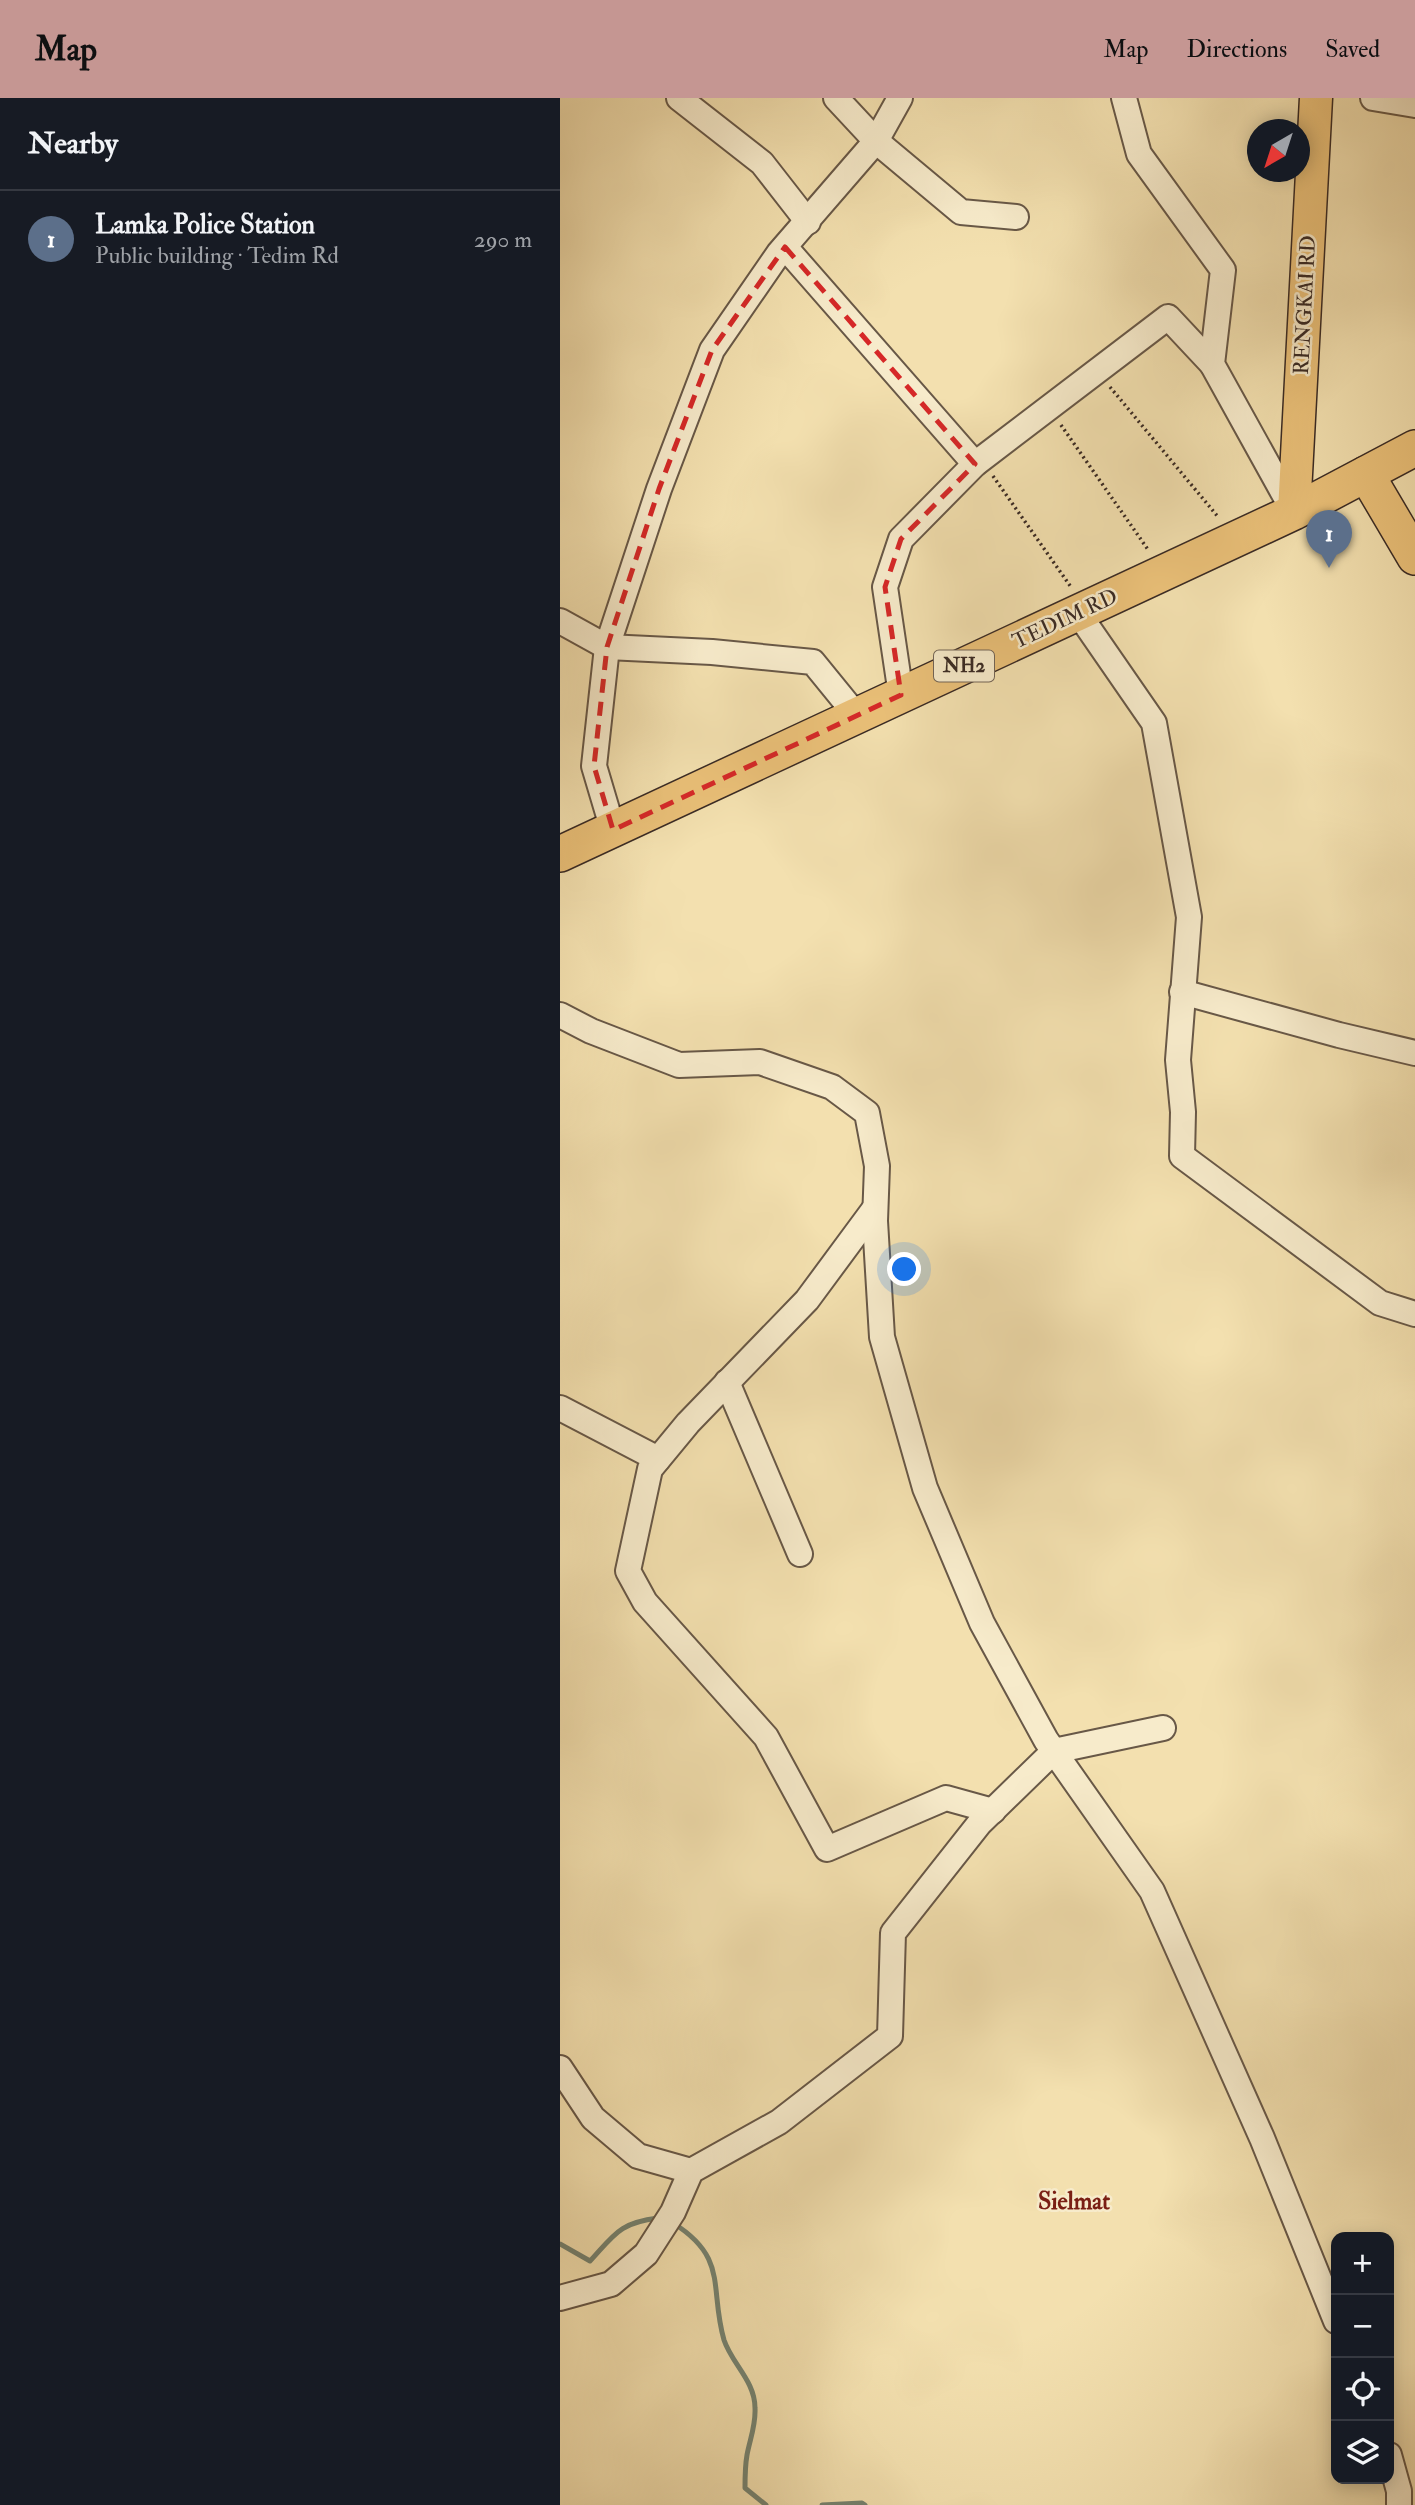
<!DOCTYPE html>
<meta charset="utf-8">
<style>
body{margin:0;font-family:"IM FELL Double Pica",serif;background:#20242c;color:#f1f3f6}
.controls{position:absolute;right:21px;bottom:21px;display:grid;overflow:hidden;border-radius:14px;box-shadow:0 4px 18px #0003}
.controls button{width:63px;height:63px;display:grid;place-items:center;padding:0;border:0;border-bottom:2px solid #363941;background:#171b24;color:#f1f3f6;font:35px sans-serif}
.compass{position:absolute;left:687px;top:21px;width:63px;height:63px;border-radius:50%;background:#171b24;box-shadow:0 4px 18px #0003;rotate:219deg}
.you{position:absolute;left:345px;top:1172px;width:24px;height:24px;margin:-18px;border:5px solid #fff;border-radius:50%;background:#1a73e8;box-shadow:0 0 0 10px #1a73e833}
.badge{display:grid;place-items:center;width:46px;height:46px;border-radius:50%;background:#c59692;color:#fff;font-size:23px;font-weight:700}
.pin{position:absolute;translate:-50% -58px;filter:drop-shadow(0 2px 4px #0008)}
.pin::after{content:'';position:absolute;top:37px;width:24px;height:21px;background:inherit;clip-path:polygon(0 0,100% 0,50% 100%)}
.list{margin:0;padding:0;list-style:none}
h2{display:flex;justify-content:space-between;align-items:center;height:91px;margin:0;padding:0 28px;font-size:30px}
h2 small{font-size:23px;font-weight:400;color:#9ea1a6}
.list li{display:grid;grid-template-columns:46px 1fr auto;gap:21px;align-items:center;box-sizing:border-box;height:98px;padding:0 28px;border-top:2px solid #363941}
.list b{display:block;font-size:26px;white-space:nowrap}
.list p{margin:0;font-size:23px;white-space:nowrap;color:#9ea1a6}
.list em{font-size:23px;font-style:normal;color:#9ea1a6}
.icon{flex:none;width:38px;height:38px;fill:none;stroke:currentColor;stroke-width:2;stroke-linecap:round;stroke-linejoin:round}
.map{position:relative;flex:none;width:855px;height:2407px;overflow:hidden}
header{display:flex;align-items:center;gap:42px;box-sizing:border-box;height:98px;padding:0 35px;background:#c59692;color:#111}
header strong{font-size:33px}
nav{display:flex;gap:38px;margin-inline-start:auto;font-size:24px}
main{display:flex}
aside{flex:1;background:#171b24}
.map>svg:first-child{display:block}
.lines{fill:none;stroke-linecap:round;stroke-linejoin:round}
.stream{stroke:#758371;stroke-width:5}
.minor-casing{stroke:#685847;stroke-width:28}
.major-casing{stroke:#392a24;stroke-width:35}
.highway-casing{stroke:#392a24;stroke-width:38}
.path{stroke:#392a24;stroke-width:3.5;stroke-dasharray:2 3.5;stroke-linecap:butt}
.minor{stroke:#f7ebcb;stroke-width:24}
.major{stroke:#eac078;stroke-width:32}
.highway{stroke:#eac078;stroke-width:35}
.marked{fill:none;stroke:#d62828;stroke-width:5;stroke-dasharray:14 9;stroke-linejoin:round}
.labels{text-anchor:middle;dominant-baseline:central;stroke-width:5;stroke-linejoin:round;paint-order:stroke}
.shield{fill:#f7ebcb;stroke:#726456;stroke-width:2}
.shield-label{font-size:19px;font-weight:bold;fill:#392a24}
.street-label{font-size:21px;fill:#392a24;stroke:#f7ebcb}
.quarter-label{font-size:24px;font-weight:bold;fill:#7a1f14;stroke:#f7ebcb}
</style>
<header>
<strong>Map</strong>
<nav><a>Map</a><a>Directions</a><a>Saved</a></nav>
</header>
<main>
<aside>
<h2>Nearby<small></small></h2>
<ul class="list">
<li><span class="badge" style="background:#5c6f8a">1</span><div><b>Lamka Police Station</b><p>Public building · Tedim Rd</p></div><em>290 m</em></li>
</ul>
</aside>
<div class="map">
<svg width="855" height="2407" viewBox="0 0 855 2407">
<rect width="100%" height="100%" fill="#f3e0af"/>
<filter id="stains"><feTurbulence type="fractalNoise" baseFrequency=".00286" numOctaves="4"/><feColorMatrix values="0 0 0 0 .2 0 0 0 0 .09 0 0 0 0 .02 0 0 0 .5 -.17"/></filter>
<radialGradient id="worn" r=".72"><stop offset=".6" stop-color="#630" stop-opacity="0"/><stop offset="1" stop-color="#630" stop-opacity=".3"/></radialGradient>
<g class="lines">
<g class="stream">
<path d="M113,2125C169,2160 149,2190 164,2242C172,2266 195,2283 195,2310C196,2327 190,2341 187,2357C185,2368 185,2379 185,2390L206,2407"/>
<path d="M0,2146L30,2163C55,2136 59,2125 98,2120"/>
<path d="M262,2407L302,2405L305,2407"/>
</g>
<defs>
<g id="minor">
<path d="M119,0L202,65L248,124"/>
<path d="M276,0L316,43L401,114L456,119"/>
<path d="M564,0L579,56L663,172L652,266L734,414"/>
<path d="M813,0L855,7"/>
<path d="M225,149L415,366"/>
<path d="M518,515L594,625L629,819L618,962L623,1014L622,1058L820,1205L855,1216"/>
<path d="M0,523L47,549L152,554L253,564L297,618"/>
<path d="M341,597L325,489L341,441L415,366L608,219L652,266"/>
<path d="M53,732L34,668L47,549L99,391L152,252L219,155L316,43L340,0"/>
<path d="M622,894L779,937L855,955"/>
<path d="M0,917L31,933L119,967L200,964L272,989L307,1015L317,1068L315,1123L322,1239L365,1390L422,1525L486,1642L592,1793L702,2040L776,2223"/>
<path d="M315,1110L247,1202L128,1325L90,1371L68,1473L85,1504L206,1639L267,1751L386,1700L433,1713"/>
<path d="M167,1284L240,1456"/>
<path d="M0,1310L98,1361"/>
<path d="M0,1970L33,2020L78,2058L131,2073"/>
<path d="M0,2200L51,2186L86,2156L113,2114L131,2073L219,2024L330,1938L333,1835L419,1726L494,1653L603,1630"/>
<path d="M829,2357L839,2393V2407"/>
</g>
<path id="major" d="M734,414L756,0"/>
<g id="highway">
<path d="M806,376L855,459"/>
<path d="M0,756L734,414L855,350"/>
</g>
</defs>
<use href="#minor" class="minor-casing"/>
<use href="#major" class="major-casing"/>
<use href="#highway" class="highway-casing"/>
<g class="path">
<path d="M550,289L659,420"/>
<path d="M501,327L589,453"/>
<path d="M433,378L511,489"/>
</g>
<use href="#minor" class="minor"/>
<use href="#major" class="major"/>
<use href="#highway" class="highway"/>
</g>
<path class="marked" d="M225,149L415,366L341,441L325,489L341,597L53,732L34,668L47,549L99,391L152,252Z"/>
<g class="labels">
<rect class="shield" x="374" y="552.5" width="60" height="31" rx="5"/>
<g class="shield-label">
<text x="404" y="568">NH2</text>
</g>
<g class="street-label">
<text transform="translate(745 207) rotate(-87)">RENGKAI RD</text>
<text transform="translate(505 521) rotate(-25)">TEDIM RD</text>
</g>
<g class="quarter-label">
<text x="514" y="2103">Sielmat</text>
</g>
</g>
<rect width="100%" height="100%" filter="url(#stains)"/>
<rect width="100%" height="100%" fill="url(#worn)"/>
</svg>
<div class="controls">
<button>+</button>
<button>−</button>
<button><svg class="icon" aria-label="locate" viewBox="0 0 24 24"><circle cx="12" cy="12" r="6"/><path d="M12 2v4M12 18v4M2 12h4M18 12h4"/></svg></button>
<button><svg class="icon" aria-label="layers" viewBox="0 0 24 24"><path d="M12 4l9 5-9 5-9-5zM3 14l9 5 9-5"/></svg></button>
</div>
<svg class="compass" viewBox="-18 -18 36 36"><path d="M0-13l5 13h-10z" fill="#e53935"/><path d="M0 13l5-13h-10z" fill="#9ea1a6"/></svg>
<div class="you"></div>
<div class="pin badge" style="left:769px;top:470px;background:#5c6f8a">1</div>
</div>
</main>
